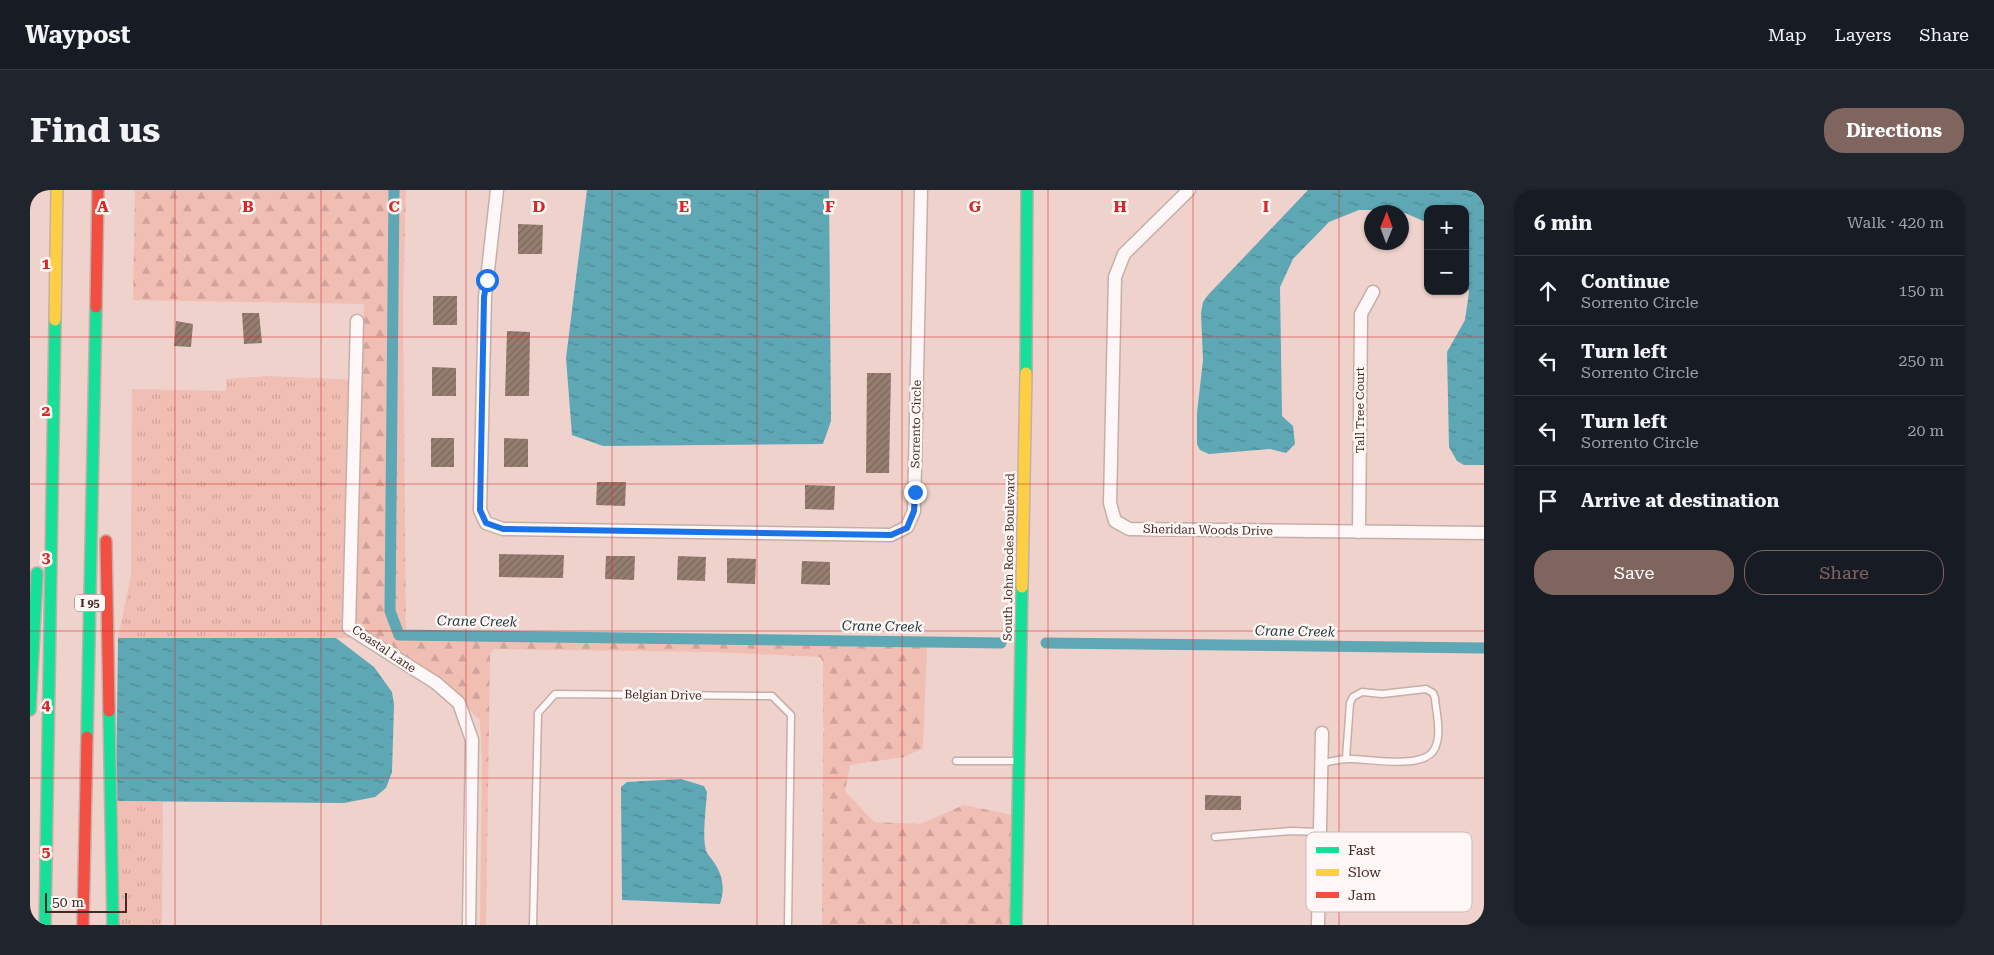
<!DOCTYPE html>
<meta charset="utf-8">
<style>
body{margin:0;font-family:"Roboto Serif",serif;background:#20242c;color:#f1f3f6}
.controls{position:absolute;right:15px;top:15px;display:grid;overflow:hidden;border-radius:10px;box-shadow:0 1px 4px #0004}
.controls button{width:45px;height:45px;display:grid;place-items:center;padding:0;border:0;border-bottom:1px solid #363941;background:#171b24;color:#f1f3f6;font:25px sans-serif}
.compass{position:absolute;left:1334px;top:15px;width:45px;height:45px;border-radius:50%;background:#171b24;box-shadow:0 1px 4px #0004;rotate:1deg}
.scale{position:absolute;left:15px;bottom:12px;width:82px;box-sizing:border-box;padding-left:5px;border:2px solid #442a25;border-top:0;font-size:14px;line-height:18px;white-space:nowrap;color:#442a25;-webkit-text-stroke:4px #fef7f5;paint-order:stroke}
.stop{position:absolute;width:15px;height:15px;margin:-11px;border:4px solid #1a73e8;border-radius:50%;background:#fff}
.stop.end{background:#1a73e8;border-color:#fff;box-shadow:0 1px 5px #0008}
.list{margin:0;padding:0;list-style:none}
h2{display:flex;justify-content:space-between;align-items:center;height:65px;margin:0;padding:0 20px;font-size:21px}
h2 small{font-size:16px;font-weight:400;color:#9ea1a6}
.list li{display:grid;grid-template-columns:32px 1fr auto;gap:15px;align-items:center;box-sizing:border-box;height:70px;padding:0 20px;border-top:1px solid #363941}
.list b{display:block;font-size:19px;white-space:nowrap}
.list p{margin:0;font-size:16px;white-space:nowrap;color:#9ea1a6}
.list em{font-size:16px;font-style:normal;color:#9ea1a6}
.actions{display:flex;gap:10px;padding:15px 20px}
.actions a{flex:1;padding:11px 0;border:1px solid #80655f;border-radius:20px;text-align:center;font-size:18px;color:#80655f}
.actions .main{background:#80655f;color:#fff}
.icon{flex:none;width:28px;height:28px;fill:none;stroke:currentColor;stroke-width:2;stroke-linecap:round;stroke-linejoin:round}
.map{position:relative;flex:none;width:1454px;height:735px;overflow:hidden;border-radius:20px}
header{display:flex;align-items:center;gap:30px;box-sizing:border-box;height:70px;padding:0 25px;background:#171b24;border-bottom:1px solid #363941}
header strong{font-size:24px}
nav{display:flex;gap:28px;margin-inline-start:auto;font-size:18px}
.intro{display:flex;align-items:center;justify-content:space-between;box-sizing:border-box;height:120px;padding:0 30px}
h1{margin:0;font-size:35px}
.button{padding:12px 22px;border-radius:20px;background:#80655f;color:#fff;font-size:18px;font-weight:700}
main{display:flex;gap:30px;padding:0 30px}
aside{flex:1;background:#171b24;border-radius:20px;box-shadow:0 1px 4px #0004}
.map>svg:first-child{display:block}
.grass{fill:url(#grass-tufts)}
.forest{fill:url(#forest-firs)}
.water{fill:url(#water-ripples)}
.lines{fill:none;stroke-linecap:round;stroke-linejoin:round}
.canal{stroke:#5ea7b4;stroke-width:11}
.building{fill:url(#building-hatch)}
.lane-casing{stroke:#c6aea8;stroke-width:9}
.street-casing{stroke:#c6aea8;stroke-width:15}
.fast-casing{stroke:#c6aea8;stroke-width:14}
.slow-casing{stroke:#c6aea8;stroke-width:14}
.jam-casing{stroke:#c6aea8;stroke-width:14}
.lane{stroke:#fdf8f7;stroke-width:6}
.street{stroke:#fdf8f7;stroke-width:12}
.fast{stroke:#16e098;stroke-width:11}
.slow{stroke:#ffcf43;stroke-width:11}
.jam{stroke:#f24e42;stroke-width:11}
.route{stroke:#1a73e8;stroke-width:6}
.grid{fill:none;stroke:#d62828;stroke-width:1;stroke-opacity:0.55}
.labels{text-anchor:middle;dominant-baseline:central;stroke-width:5;stroke-linejoin:round;paint-order:stroke}
.shield{fill:#fef7f5;stroke:#7c6863;stroke-width:1}
.shield-label{font-size:11px;font-weight:bold;fill:#442a25}
.street-label{font-size:12px;fill:#442a25;stroke:#fef7f5}
.water-label{font-size:14px;font-style:italic;fill:#1f373d;stroke:#fef7f5}
.key{fill:#fef7f5;stroke:#c6bab7;stroke-width:1}
.key-label{font-size:14px;fill:#442a25}
.grid-label{font-size:16px;text-anchor:middle;font-weight:bold;fill:#d62828;stroke:#fef7f5;stroke-width:5;stroke-linejoin:round;paint-order:stroke}
</style>
<header>
<strong>Waypost</strong>
<nav><a>Map</a><a>Layers</a><a>Share</a></nav>
</header>
<div class="intro"><h1>Find us</h1><a class="button">Directions</a></div>
<main>
<div class="map">
<svg width="1454" height="735" viewBox="0 0 1454 735">
<defs>
<pattern id="grass-tufts" width="24" height="20" patternUnits="userSpaceOnUse" patternTransform="scale(1.25)"><rect width="24" height="20" fill="#f1beb3"/><path d="M3 7l-1-3M5 7V3M7 7l1-3M15 17l-1-3M17 17v-4M19 17l1-3" fill="none" stroke="#d0a39a"/></pattern>
<pattern id="forest-firs" width="22" height="20" patternUnits="userSpaceOnUse" patternTransform="scale(1.25)"><rect width="22" height="20" fill="#f1beb3"/><path d="M5 1l3.5 6h-7zM16 11l3.5 6h-7z" fill="#d0a39a"/></pattern>
<pattern id="water-ripples" width="26" height="14" patternUnits="userSpaceOnUse" patternTransform="scale(1.25)"><rect width="26" height="14" fill="#5ea7b4"/><path d="M2 4q2-2 4 0t4 0M15 11q2-2 4 0t4 0" fill="none" stroke="#4f8892"/></pattern>
<pattern id="building-hatch" width="6" height="6" patternUnits="userSpaceOnUse" patternTransform="scale(1.25)"><rect width="6" height="6" fill="#957d70"/><path d="M-1 1l2-2M0 6l6-6M5 7l2-2" fill="none" stroke="#7b675c"/></pattern>
</defs>
<rect width="100%" height="100%" fill="#efd2cc"/>
<g class="grass">
<path d="M237,186L331,190L321,448H88L101,385L102,199L196,201V189Z"/>
<path d="M86,611L133,612L132,735H88Z"/>
</g>
<path class="forest" d="M105,0H376L373,116L376,450L479,445L897,456L893,558L874,567L820,575L815,601L844,632L890,634L934,615L982,625L980,735H792L793,542L795,538L793,537V472L790,467L680,462L464,459L460,464L456,735H450L452,570L450,530L406,489L330,448H321L334,114L103,110Z"/>
<g class="water">
<path d="M557,0H799L801,231L793,254L573,256L542,245L536,168Z"/>
<path d="M1278,0H1454V275H1434L1427,271L1419,257L1417,162L1435,130L1439,102L1435,88V19H1398V33L1375,23L1350,20H1329L1299,32L1263,69L1250,97L1252,226L1263,236L1265,254L1256,263L1240,259L1179,264L1170,260L1167,254V223L1173,170L1171,123L1173,112L1178,105Z"/>
<path d="M88,448H306L344,477L362,502L364,515L362,582L356,598L345,607L314,613L86,611Z"/>
<path d="M651,589L674,596L677,602C676,619 672,645 676,661C678,665 682,669 685,674C693,686 695,700 690,714L592,710L591,597L597,592Z"/>
</g>
<g class="lines">
<g class="canal">
<path d="M364,0L360,421L369,445L971,453"/>
<path d="M1016,453L1454,458"/>
</g>
</g>
<g class="building">
<path d="M488,34L513,35L512,64H488Z"/>
<rect x="403" y="106" width="24" height="29"/>
<path d="M212,123H229L232,153L214,154Z"/>
<path d="M146,131L163,134L161,157L144,156Z"/>
<path d="M477,141L500,142L499,206H475Z"/>
<path d="M402,177L426,178V206H402Z"/>
<path d="M837,183H861L859,283H836Z"/>
<rect x="401" y="248" width="23" height="29"/>
<path d="M474,248L498,249V277H474Z"/>
<path d="M567,292H596L595,316L566,315Z"/>
<path d="M775,295L805,296L804,320L775,319Z"/>
<path d="M469,364L534,365L533,388L469,387Z"/>
<path d="M576,366H605L604,390L575,389Z"/>
<path d="M648,366L676,367L675,391L647,390Z"/>
<path d="M697,368L726,369L725,394L697,393Z"/>
<path d="M772,371L800,372V395L771,394Z"/>
<path d="M1175,605L1211,606V620H1175Z"/>
</g>
<g class="lines">
<defs>
<g id="lane">
<path d="M926,571H987"/>
<path d="M1291,573C1300,572 1309,569 1318,569C1339,568 1395,581 1405,558C1412,543 1406,523 1405,508L1403,503L1396,499L1352,504L1332,502L1323,507L1320,513L1316,568"/>
<path d="M1185,647L1261,641L1290,642"/>
<path d="M503,735L508,523L525,504L742,506L761,525L758,735"/>
</g>
<g id="street">
<path d="M467,0L455,107L450,320L456,333L473,339L861,345L877,337L884,321L891,0"/>
<path d="M1159,0L1094,64L1085,87L1080,313L1085,331L1099,339L1454,343"/>
<path d="M327,131L319,438L406,493L429,513L442,550L439,735"/>
<path d="M1329,342L1331,124L1343,102"/>
<path d="M1288,735L1292,543"/>
</g>
<g id="fast">
<path d="M996,183L997,0"/>
<path d="M0,520L7,383"/>
<path d="M79,521L83,735"/>
<path d="M57,547L66,117"/>
<path d="M15,735L25,130"/>
<path d="M986,735L992,397"/>
</g>
<g id="slow">
<path d="M25,130L27,0"/>
<path d="M992,397L996,183"/>
</g>
<g id="jam">
<path d="M66,117L68,0"/>
<path d="M76,351L79,521"/>
<path d="M53,735L57,547"/>
</g>
</defs>
<use href="#lane" class="lane-casing"/>
<use href="#street" class="street-casing"/>
<use href="#fast" class="fast-casing"/>
<use href="#slow" class="slow-casing"/>
<use href="#jam" class="jam-casing"/>
<use href="#lane" class="lane"/>
<use href="#street" class="street"/>
<use href="#fast" class="fast"/>
<use href="#slow" class="slow"/>
<use href="#jam" class="jam"/>
</g>
<g class="lines">
<path class="route" d="M457,90L454,107L450,320L456,333L473,339L861,345L877,338L884,321L885,302"/>
</g>
<path class="grid" d="M145,0V735M291,0V735M436,0V735M582,0V735M727,0V735M872,0V735M1018,0V735M1163,0V735M1309,0V735M0,147H1454M0,294H1454M0,441H1454M0,588H1454"/>
<g class="labels">
<rect class="shield" x="45" y="404.5" width="30" height="17" rx="4"/>
<g class="shield-label">
<text x="60" y="413">I 95</text>
</g>
<g class="street-label">
<text transform="translate(1330 220) rotate(-90)">Tall Tree Court</text>
<text transform="translate(886 234) rotate(-89)">Sorrento Circle</text>
<text transform="translate(1178 340) rotate(1)">Sheridan Woods Drive</text>
<text transform="translate(979 367) rotate(-89)">South John Rodes Boulevard</text>
<text transform="translate(354 459) rotate(34)">Coastal Lane</text>
<text transform="translate(633 505) rotate(1)">Belgian Drive</text>
</g>
<g class="water-label">
<text transform="translate(447 431) rotate(1)">Crane Creek</text>
<text transform="translate(852 436) rotate(1)">Crane Creek</text>
<text transform="translate(1265 441) rotate(1)">Crane Creek</text>
</g>
</g>
<rect x="1276" y="642" width="166" height="80" rx="8" class="key"/>
<rect x="1286" y="657" width="23" height="6" fill="#16e098"/>
<rect x="1286" y="679" width="23" height="7" fill="#ffcf43"/>
<rect x="1286" y="702" width="23" height="6" fill="#f24e42"/>
<g class="key-label">
<text x="1318" y="665">Fast</text>
<text x="1318" y="687">Slow</text>
<text x="1318" y="710">Jam</text>
</g>
<g class="grid-label">
<text x="73" y="22">A</text>
<text x="218" y="22">B</text>
<text x="364" y="22">C</text>
<text x="509" y="22">D</text>
<text x="654" y="22">E</text>
<text x="800" y="22">F</text>
<text x="945" y="22">G</text>
<text x="1090" y="22">H</text>
<text x="1236" y="22">I</text>
<text x="16" y="79">1</text>
<text x="16" y="226">2</text>
<text x="16" y="373">3</text>
<text x="16" y="520">4</text>
<text x="16" y="667">5</text>
</g>
</svg>
<div class="controls">
<button>+</button>
<button>−</button>
</div>
<svg class="compass" viewBox="-18 -18 36 36"><path d="M0-13l5 13h-10z" fill="#e53935"/><path d="M0 13l5-13h-10z" fill="#9ea1a6"/></svg>
<div class="scale">50 m</div>
<div class="stop" style="left:457px;top:90px"></div>
<div class="stop end" style="left:885px;top:302px"></div>
</div>
<aside>
<h2>6 min<small>Walk · 420 m</small></h2>
<ul class="list">
<li><svg class="icon" aria-label="ahead" viewBox="0 0 24 24"><path d="M12 20V5M6 11l6-6 6 6"/></svg><div><b>Continue</b><p>Sorrento Circle</p></div><em>150 m</em></li>
<li><svg class="icon" aria-label="left" viewBox="0 0 24 24"><path d="M17 20v-9H6M10 6l-5 5 5 5"/></svg><div><b>Turn left</b><p>Sorrento Circle</p></div><em>250 m</em></li>
<li><svg class="icon" aria-label="left" viewBox="0 0 24 24"><path d="M17 20v-9H6M10 6l-5 5 5 5"/></svg><div><b>Turn left</b><p>Sorrento Circle</p></div><em>20 m</em></li>
<li><svg class="icon" aria-label="arrive" viewBox="0 0 24 24"><path d="M6 21V4h12l-3 4 3 4H6"/></svg><div><b>Arrive at destination</b></div></li>
</ul>
<div class="actions"><a class="main">Save</a><a>Share</a></div>
</aside>
</main>
